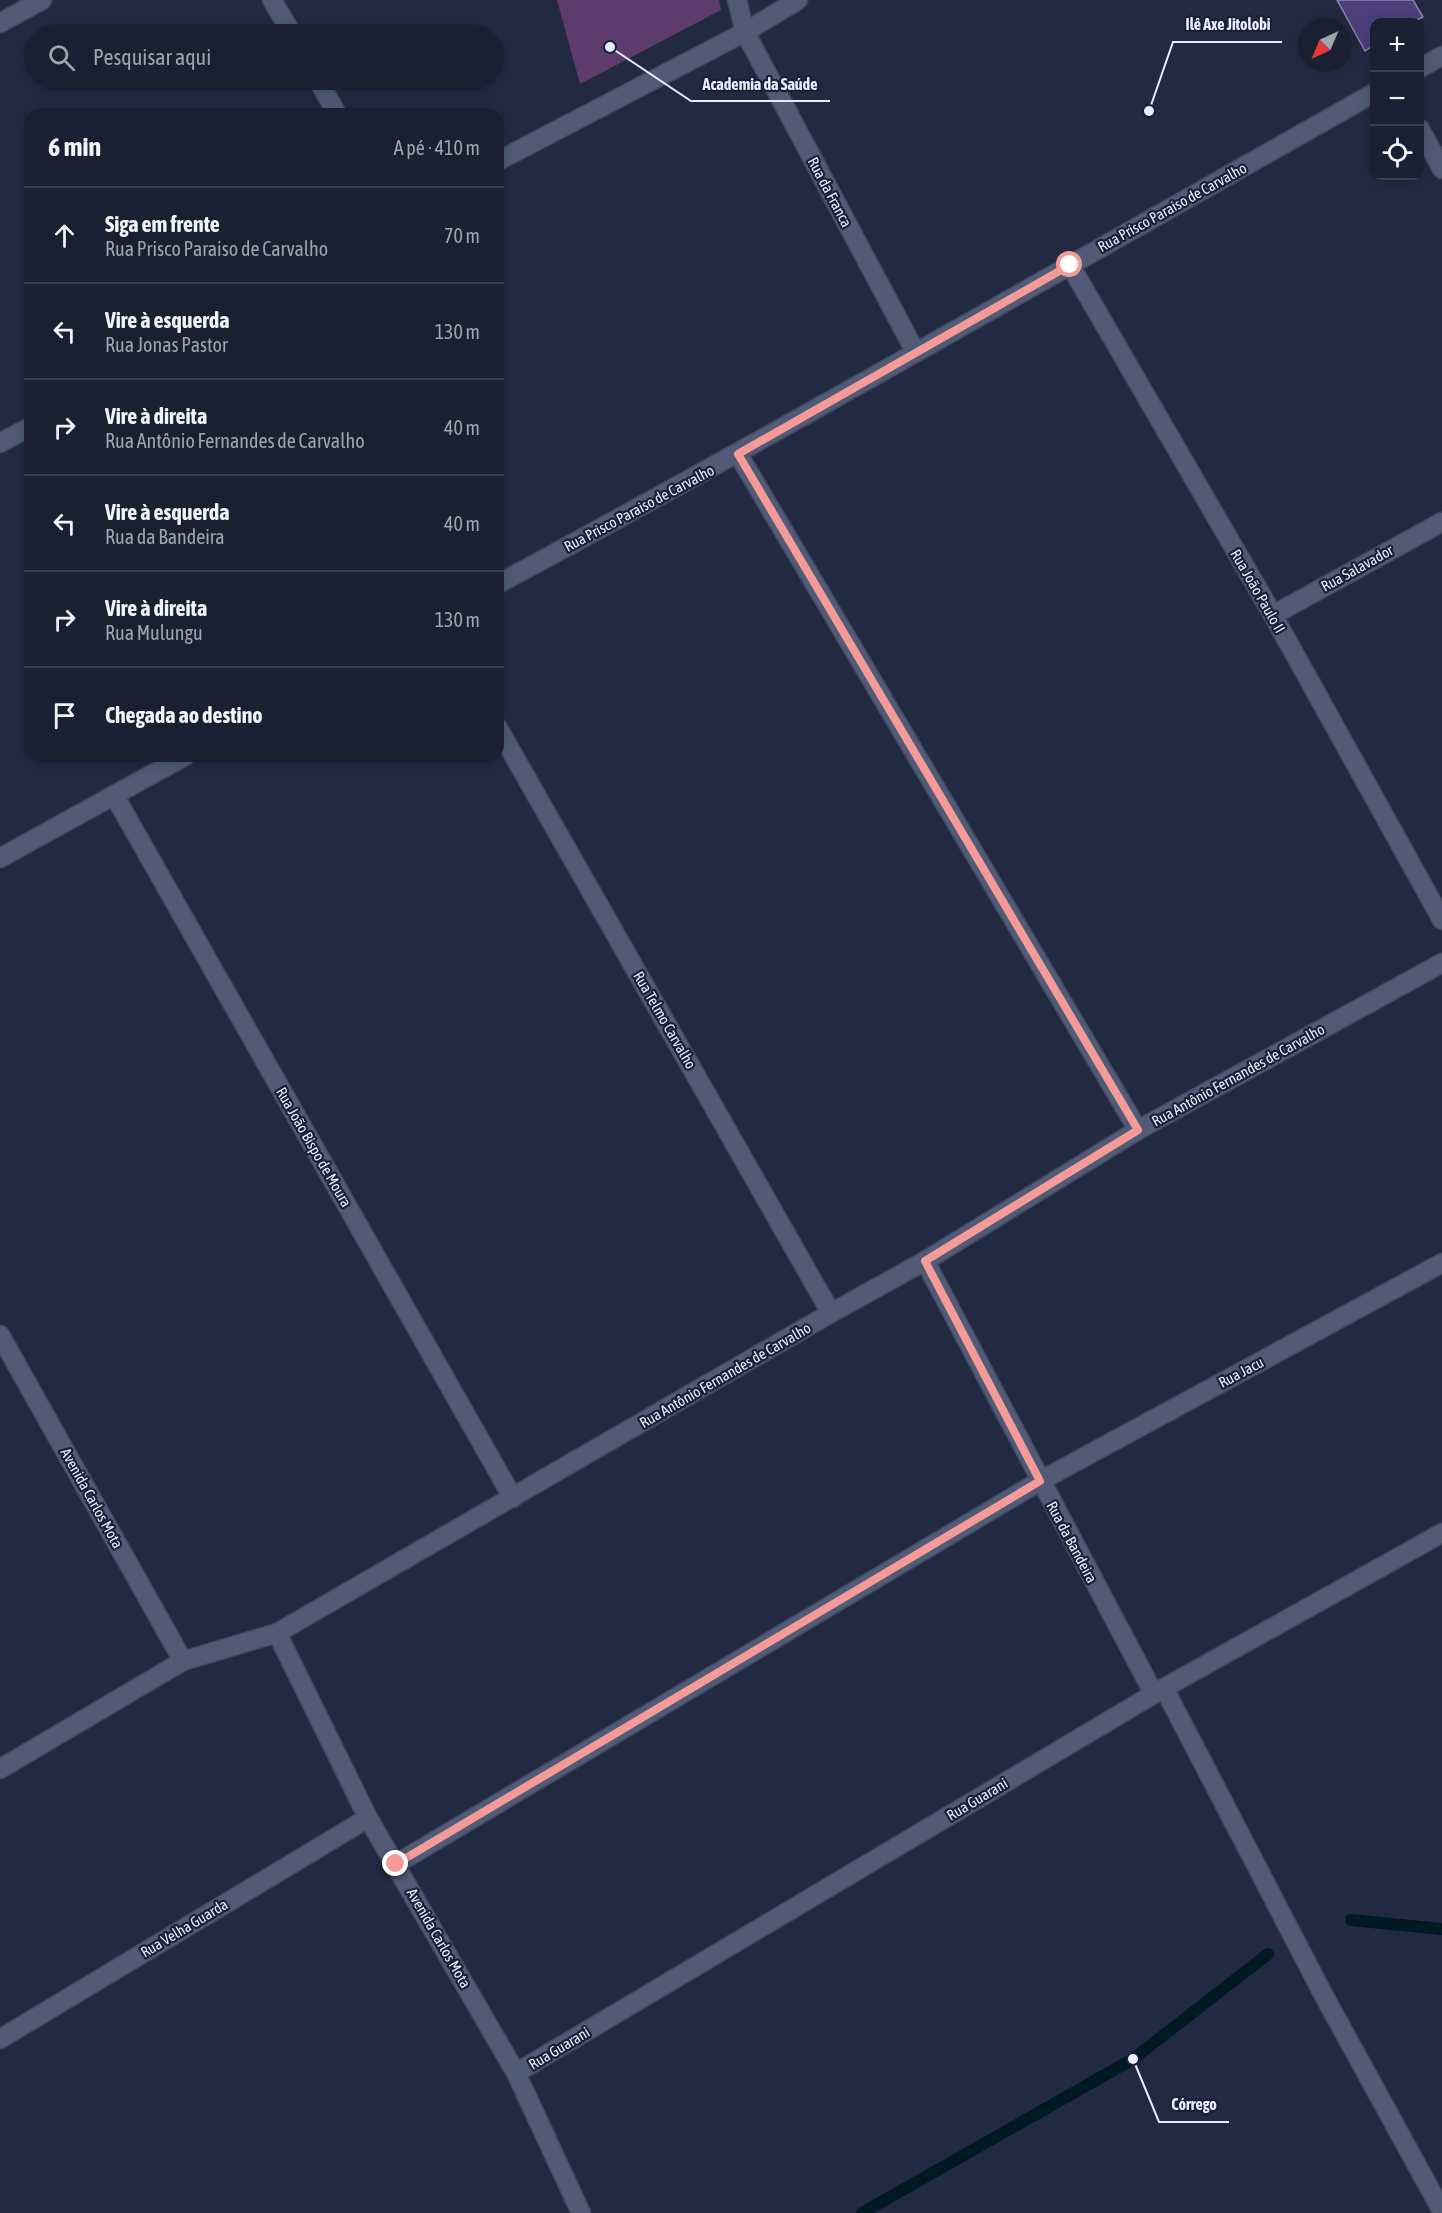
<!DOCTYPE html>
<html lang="pt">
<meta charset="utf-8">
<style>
body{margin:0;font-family:"Asap Condensed",sans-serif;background:#23283a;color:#f1f3f6}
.controls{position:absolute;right:18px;top:18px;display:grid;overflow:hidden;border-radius:12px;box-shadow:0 3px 15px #0003}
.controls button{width:54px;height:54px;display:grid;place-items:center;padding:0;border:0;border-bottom:2px solid #383e4d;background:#1a2032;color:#f1f3f6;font:30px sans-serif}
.compass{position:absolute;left:1298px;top:18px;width:54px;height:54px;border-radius:50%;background:#1a2032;box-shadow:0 3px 15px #0003;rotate:224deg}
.stop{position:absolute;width:18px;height:18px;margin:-14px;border:4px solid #f59b97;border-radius:50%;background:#fff}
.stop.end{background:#f59b97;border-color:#fff;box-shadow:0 2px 6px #0008}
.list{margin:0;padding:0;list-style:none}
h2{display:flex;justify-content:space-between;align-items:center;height:78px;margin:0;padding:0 24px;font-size:26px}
h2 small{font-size:20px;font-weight:400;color:#9fa3ac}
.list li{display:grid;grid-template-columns:39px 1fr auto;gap:18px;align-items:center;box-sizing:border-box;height:96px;padding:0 24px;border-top:2px solid #383e4d}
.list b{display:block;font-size:22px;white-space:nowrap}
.list p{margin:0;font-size:20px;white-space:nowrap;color:#9fa3ac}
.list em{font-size:20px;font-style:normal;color:#9fa3ac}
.icon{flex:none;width:33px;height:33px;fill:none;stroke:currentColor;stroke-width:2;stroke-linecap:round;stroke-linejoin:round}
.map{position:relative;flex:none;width:1442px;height:2213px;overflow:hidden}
.search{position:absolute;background:#1a2032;box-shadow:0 3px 15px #0003;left:24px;top:24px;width:480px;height:66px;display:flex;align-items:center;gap:15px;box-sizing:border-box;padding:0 21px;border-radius:33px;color:#9fa3ac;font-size:22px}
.panel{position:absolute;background:#1a2032;box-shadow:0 3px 15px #0003;left:24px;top:108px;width:480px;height:654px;border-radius:18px}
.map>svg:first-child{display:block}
.green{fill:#5e3b6d}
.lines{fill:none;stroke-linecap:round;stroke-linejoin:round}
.stream{stroke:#001a24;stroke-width:12}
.building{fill:#4e407c;stroke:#8b86a5;stroke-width:1.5}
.street-casing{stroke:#41475c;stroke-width:21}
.street{stroke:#515b77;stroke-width:18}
.route{stroke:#f59b97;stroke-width:8}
.labels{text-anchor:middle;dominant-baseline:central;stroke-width:4.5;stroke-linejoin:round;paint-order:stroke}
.street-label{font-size:15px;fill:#e7edfe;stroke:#192038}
.leader{fill:none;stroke:#e7edfe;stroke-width:2}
.callout-dot{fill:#e7edfe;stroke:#192038;stroke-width:2}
.callout-label{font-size:16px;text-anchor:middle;font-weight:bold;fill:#e7edfe;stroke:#192038;stroke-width:4.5;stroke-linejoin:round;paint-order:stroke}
</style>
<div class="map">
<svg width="1442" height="2213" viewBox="0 0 1442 2213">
<rect width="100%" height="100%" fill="#222a43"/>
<path class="green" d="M557,0H719L721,10L580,84Z"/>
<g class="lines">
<g class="stream">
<path d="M1351,1920L1442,1929"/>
<path d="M862,2213L1133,2059L1268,1954"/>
</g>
</g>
<path class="building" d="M1337,0H1413L1423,17L1413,22H1374V45L1365,51Z"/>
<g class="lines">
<defs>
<g id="street">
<path d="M272,0L292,34"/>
<path d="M737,0L745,32L915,351"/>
<path d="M0,23L42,0"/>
<path d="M1420,68L1442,56"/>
<path d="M318,80L337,114"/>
<path d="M1420,129L1442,169"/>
<path d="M498,161L745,32L798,0"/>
<path d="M1070,265L1273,615L1442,920"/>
<path d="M0,443L30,427"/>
<path d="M738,454L1138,1130"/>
<path d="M498,584C793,425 1083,257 1374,93"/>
<path d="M1273,615L1442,522"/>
<path d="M498,728L831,1313"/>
<path d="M114,795L513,1498"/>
<path d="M0,858L185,756"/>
<path d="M925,1261L1154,1694"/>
<path d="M0,1335L183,1661"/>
<path d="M277,1633L368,1818L516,2073L581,2213"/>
<path d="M1164,1688L1323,1994L1442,2211"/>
<path d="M0,1769L183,1661L277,1633L831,1313L925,1261L1138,1130L1442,963"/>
<path d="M396,1864L1040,1481L1442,1263"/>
<path d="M0,2039L368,1818"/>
<path d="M516,2073L1164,1688L1442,1533"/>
</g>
</defs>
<use href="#street" class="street-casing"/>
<use href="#street" class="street"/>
</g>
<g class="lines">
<path class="route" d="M396,1864L1040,1481L925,1261L1138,1130L738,454L1070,265"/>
</g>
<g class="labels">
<g class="street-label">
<text transform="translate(830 192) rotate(62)">Rua da Franca</text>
<text transform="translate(1172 207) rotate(-29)">Rua Prisco Paraiso de Carvalho</text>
<text transform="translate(639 508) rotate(-28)">Rua Prisco Paraiso de Carvalho</text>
<text transform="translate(1357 568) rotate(-29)">Rua Salavador</text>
<text transform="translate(1258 591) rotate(60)">Rua João Paulo II</text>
<text transform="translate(665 1020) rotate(60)">Rua Telmo Carvalho</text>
<text transform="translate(1238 1075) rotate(-29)">Rua Antônio Fernandes de Carvalho</text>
<text transform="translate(314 1147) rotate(60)">Rua João Bispo de Moura</text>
<text transform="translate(1241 1372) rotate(-28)">Rua Jacu</text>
<text transform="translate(725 1375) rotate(-30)">Rua Antônio Fernandes de Carvalho</text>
<text transform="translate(92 1498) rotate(61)">Avenida Carlos Mota</text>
<text transform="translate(1072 1542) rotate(62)">Rua da Bandeira</text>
<text transform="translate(977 1799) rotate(-31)">Rua Guarani</text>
<text transform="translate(184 1928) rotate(-31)">Rua Velha Guarda</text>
<text transform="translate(439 1938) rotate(60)">Avenida Carlos Mota</text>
<text transform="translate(559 2048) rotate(-31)">Rua Guarani</text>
</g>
</g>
<path class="leader" d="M1149 111L1173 42H1282M610 47L691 101H830M1133 2059L1159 2122H1229"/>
<g class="callout-dot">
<circle cx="1149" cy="111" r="6"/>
<circle cx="610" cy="47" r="6"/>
<circle cx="1133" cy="2059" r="6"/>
</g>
<g class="callout-label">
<text x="1228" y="30">Ilê Axe Jitolobi</text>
<text x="760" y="90">Academia da Saúde</text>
<text x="1194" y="2110">Córrego</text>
</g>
</svg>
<div class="controls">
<button>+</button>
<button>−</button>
<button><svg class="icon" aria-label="locate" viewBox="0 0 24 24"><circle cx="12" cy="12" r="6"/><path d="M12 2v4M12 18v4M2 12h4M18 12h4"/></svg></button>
</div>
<svg class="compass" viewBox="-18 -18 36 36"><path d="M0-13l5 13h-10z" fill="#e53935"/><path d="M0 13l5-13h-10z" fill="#9fa3ac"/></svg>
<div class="stop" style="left:1070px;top:265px"></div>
<div class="stop end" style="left:396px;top:1864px"></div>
<div class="search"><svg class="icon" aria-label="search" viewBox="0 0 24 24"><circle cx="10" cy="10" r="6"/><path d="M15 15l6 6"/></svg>Pesquisar aqui</div>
<section class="panel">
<h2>6 min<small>A pé · 410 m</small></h2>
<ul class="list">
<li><svg class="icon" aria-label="ahead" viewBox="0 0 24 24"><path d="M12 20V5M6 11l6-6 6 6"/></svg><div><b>Siga em frente</b><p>Rua Prisco Paraiso de Carvalho</p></div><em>70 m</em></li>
<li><svg class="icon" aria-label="left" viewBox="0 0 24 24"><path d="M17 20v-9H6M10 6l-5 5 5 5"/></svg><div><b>Vire à esquerda</b><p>Rua Jonas Pastor</p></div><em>130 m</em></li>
<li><svg class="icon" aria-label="right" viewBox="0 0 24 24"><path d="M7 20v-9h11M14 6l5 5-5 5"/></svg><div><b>Vire à direita</b><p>Rua Antônio Fernandes de Carvalho</p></div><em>40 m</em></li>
<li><svg class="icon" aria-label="left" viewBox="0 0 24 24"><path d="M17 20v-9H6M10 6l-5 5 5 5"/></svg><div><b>Vire à esquerda</b><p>Rua da Bandeira</p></div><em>40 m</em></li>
<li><svg class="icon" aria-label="right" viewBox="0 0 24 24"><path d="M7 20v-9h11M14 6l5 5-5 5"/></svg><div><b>Vire à direita</b><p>Rua Mulungu</p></div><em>130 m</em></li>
<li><svg class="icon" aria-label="arrive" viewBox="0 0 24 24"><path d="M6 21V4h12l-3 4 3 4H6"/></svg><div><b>Chegada ao destino</b></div></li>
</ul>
</section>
</div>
